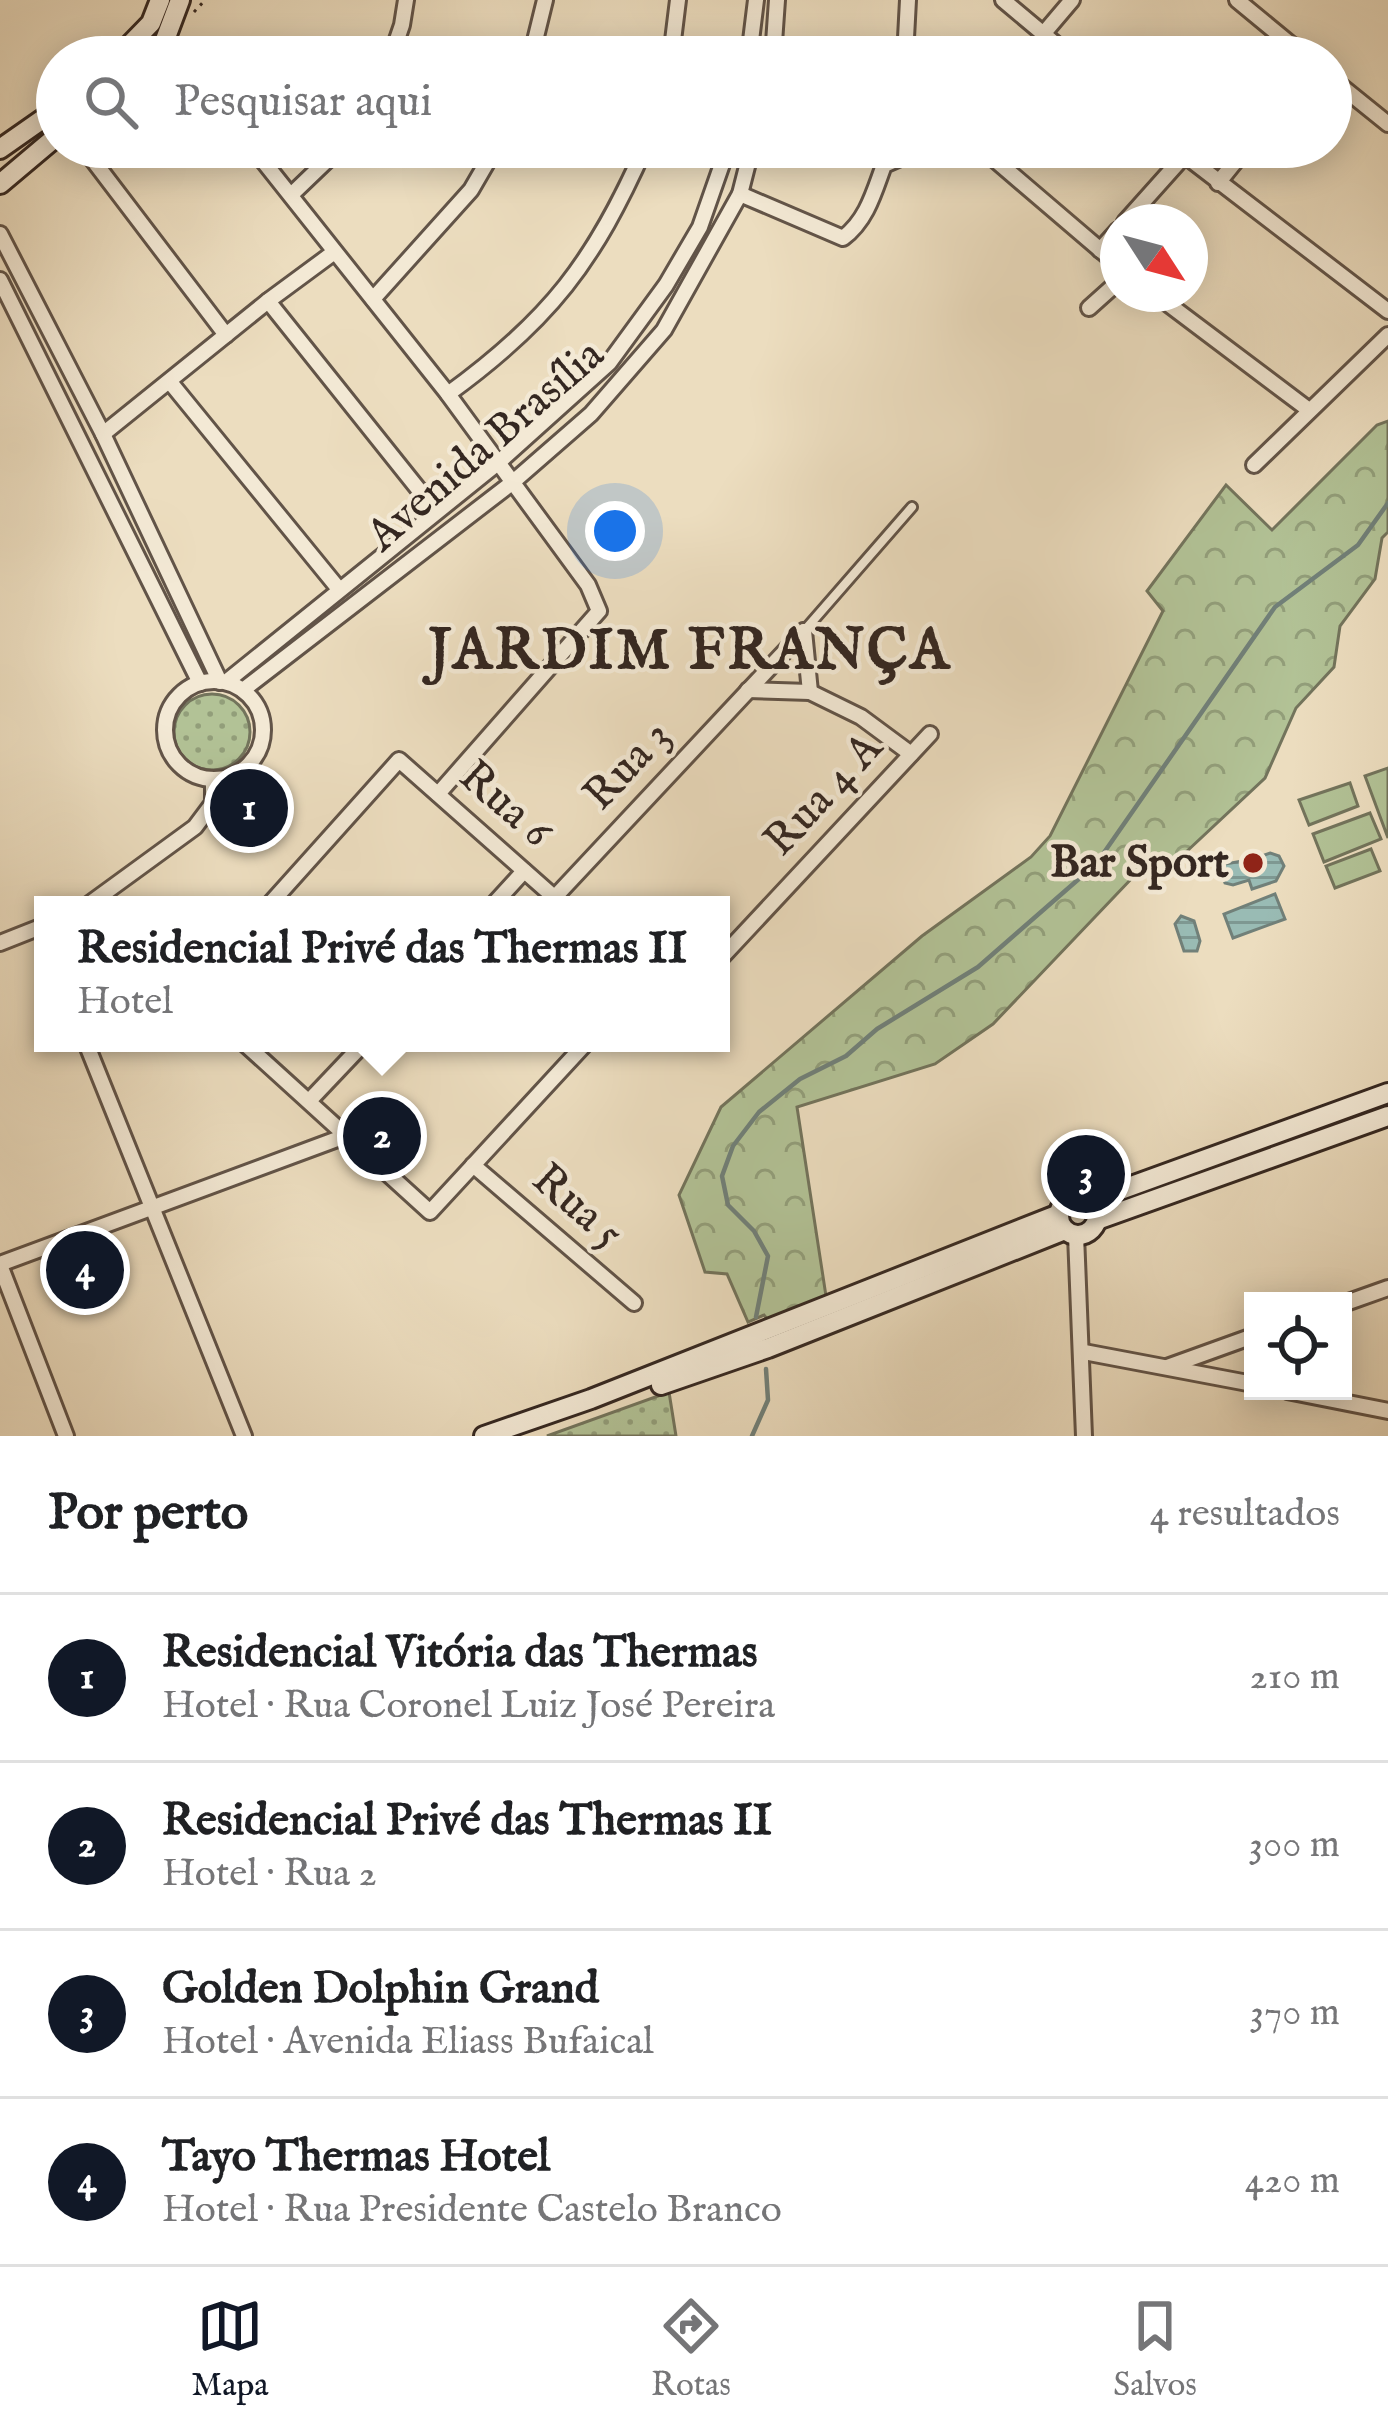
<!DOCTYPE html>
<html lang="pt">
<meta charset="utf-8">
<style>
body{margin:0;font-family:"IM FELL English",serif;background:#f2f2f2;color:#202124}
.controls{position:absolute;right:36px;bottom:36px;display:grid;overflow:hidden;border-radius:0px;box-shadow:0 6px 30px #0003}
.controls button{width:108px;height:108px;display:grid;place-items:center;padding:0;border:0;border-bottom:3px solid #e0e0e0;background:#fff;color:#202124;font:60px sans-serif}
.compass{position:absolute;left:1100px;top:204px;width:108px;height:108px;border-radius:50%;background:#fff;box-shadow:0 6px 30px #0003;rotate:126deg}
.you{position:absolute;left:615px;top:531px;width:42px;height:42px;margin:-30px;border:9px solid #fff;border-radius:50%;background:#1a73e8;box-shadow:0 0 0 18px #1a73e833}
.badge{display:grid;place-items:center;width:78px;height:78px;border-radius:50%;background:#111827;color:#fff;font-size:39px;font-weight:700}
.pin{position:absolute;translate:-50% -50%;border:6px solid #fff;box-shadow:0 3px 12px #0006}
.popup{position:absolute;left:34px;top:896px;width:696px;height:156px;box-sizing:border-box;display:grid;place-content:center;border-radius:0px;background:#fff;filter:drop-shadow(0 3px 9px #0005);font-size:39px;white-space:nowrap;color:#757577}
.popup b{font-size:45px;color:#202124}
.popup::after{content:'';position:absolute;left:50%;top:100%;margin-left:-24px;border:24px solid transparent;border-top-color:#fff}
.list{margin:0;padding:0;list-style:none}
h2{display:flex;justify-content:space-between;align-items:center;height:156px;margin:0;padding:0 48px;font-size:51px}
h2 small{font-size:39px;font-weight:400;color:#757577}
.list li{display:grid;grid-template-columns:78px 1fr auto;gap:36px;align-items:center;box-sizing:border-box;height:168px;padding:0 48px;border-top:3px solid #e0e0e0}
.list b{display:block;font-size:45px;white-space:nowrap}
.list p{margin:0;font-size:39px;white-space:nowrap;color:#757577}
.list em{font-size:39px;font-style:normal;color:#757577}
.icon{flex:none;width:66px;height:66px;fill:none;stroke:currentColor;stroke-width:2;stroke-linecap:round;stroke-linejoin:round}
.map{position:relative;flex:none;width:1388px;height:1436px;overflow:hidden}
.search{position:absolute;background:#fff;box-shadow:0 6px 30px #0003;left:36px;right:36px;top:36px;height:132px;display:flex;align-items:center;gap:30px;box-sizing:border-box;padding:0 42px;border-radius:66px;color:#757577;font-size:45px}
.sheet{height:828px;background:#fff}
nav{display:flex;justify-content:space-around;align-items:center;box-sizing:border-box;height:168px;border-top:3px solid #e0e0e0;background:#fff;font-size:33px;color:#757577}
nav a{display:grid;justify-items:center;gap:6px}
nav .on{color:#111827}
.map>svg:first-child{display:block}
.grass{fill:#b2c296;stroke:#73745c;stroke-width:3}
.forest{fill:url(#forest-crowns);stroke:#73745c;stroke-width:3}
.park{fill:url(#park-dots);stroke:#73745c;stroke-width:3}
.water{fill:url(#water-rules);stroke:#718079;stroke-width:3}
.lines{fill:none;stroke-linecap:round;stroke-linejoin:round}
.stream{stroke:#718079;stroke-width:4.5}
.lane-casing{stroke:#625448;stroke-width:14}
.street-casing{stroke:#625448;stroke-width:20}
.secondary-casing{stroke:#342721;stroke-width:24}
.path{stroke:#342721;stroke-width:3;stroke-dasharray:3 6;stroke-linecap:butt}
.lane{stroke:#f3e9d5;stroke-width:8}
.street{stroke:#f3e9d5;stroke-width:14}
.secondary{stroke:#f3e9d5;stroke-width:18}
.poi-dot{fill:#8f2418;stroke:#f3e9d5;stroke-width:4.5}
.labels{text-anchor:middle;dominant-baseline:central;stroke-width:9;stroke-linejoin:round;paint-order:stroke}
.street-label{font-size:45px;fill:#342721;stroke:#f3e9d5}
.poi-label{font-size:45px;font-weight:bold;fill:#342721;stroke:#f3e9d5;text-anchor:end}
.district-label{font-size:57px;font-weight:bold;letter-spacing:3px;fill:#342721;stroke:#f3e9d5}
</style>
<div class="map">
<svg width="1388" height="1436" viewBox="0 0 1388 1436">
<defs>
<pattern id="forest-crowns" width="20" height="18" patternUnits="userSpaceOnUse" patternTransform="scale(3)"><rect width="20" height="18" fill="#b2c296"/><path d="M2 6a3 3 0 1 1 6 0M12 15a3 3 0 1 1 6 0" fill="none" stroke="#929e7a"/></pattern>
<pattern id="park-dots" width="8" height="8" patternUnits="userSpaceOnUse" patternTransform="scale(3)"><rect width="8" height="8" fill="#b2c296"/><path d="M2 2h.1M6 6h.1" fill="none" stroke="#929e7a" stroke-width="1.8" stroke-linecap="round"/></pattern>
<pattern id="water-rules" width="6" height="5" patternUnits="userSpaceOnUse" patternTransform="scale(3)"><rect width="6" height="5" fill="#99bbb4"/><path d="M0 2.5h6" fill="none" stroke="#7e9892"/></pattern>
</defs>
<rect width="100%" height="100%" fill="#ecddbf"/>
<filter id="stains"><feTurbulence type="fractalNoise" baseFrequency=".00167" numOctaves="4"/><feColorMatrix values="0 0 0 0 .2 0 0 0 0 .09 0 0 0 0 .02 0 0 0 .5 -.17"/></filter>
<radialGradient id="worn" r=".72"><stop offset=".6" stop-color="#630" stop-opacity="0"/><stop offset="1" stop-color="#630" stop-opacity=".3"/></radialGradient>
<g class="grass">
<path d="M1388,768V838L1365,776Z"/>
<path d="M1350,783L1358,806L1309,825L1299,800Z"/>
<path d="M1370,813L1381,839L1324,862L1313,834Z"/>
<path d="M1371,849L1380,871L1335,888L1326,866Z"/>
<path d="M1388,1101V1109L1102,1208L1103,1205Z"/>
</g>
<path class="forest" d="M1388,421V532L1382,538L1375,579L1340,626L1334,667L1296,708L1265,778L1186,852L1134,876L993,1024L935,1064L797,1107L826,1296L768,1320L764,1315L748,1322L727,1274L705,1272L679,1195L721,1107L922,936L1031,857L1050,836L1163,611L1147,591L1226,485L1272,530L1377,425Z"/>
<g class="park">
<circle cx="212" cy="732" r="38"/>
<path d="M669,1392L676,1436H547Z"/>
</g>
<g class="water">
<path d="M1270,853L1279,856L1284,866L1276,881L1252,889L1249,880L1233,885L1225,883L1221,871L1225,864L1248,860L1246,865L1253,870L1259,867L1256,858Z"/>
<path d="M1275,894L1285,919L1233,938L1224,914Z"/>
<path d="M1181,916L1194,921L1200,941L1197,951H1184L1175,924Z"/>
</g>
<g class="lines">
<g class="stream">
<path d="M756,1317L768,1256L754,1231L728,1205L722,1176L733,1146L759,1112L800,1079L846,1056L877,1029L978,967L1096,864L1275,607L1358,545L1388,503"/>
<path d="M752,1436L768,1400L766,1369"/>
</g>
<defs>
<path id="lane" d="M804,631L912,507"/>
<g id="street">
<path d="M1003,0L1071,57"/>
<path d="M1237,0L1306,57"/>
<path d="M1044,33L1072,0"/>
<path d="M165,40L179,57"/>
<path d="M391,57L402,25L406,0"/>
<path d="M531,57L545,0"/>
<path d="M671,57L678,0"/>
<path d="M749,57L756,0"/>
<path d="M773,57L777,0"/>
<path d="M905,57L908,0"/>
<path d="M1331,78L1388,124"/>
<path d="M83,147L226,335"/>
<path d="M252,147L448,394L588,585L599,611L438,794"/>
<path d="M980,147L1118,265"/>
<path d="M1174,147L1388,311"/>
<path d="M1218,183L1247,147"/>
<path d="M740,194L843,238C867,220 874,192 884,165L925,147"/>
<path d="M291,195L341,147"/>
<path d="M1125,222L1184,156"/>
<path d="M0,234L103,434L220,682"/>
<path d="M1100,250L1118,230"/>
<path d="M0,280L200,683"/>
<path d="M1155,294L1309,410"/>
<path d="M373,299L471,190L496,147"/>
<path d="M268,301L435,510"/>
<path d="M1089,308L1118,282"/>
<path d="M170,382L338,588"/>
<path d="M448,394C550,320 594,262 645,147"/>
<path d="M103,434L268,301L333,253"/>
<path d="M1254,465L1388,335"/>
<path d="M804,631L810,692"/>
<circle cx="214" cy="730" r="49"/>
<path d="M226,682L499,462L609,363L666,285L700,227L728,147"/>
<path d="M243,690L513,482L591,414L664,330L740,194L752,147"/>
<path d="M748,690L810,692L861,717L911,754"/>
<path d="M555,897L804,631"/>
<path d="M88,905L195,827L213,803V780"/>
<path d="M269,905L399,760L563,905"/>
<path d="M493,905L524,871"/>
<path d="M0,943L43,926"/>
<path d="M721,958L930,734"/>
<path d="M86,1043L244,1436"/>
<path d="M244,1043L430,1212L586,1043"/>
<path d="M310,1100L364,1043"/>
<path d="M473,1165L634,1303"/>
<path d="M1076,1235L1084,1436"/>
<path d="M0,1264L348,1135"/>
<path d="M0,1265L66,1436"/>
<path d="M1343,1304L1388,1288"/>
<path d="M1084,1352L1253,1384"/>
<path d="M1167,1367L1253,1336"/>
<path d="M1287,1391L1388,1411"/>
</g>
<g id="secondary">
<path d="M118,57L151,23L160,0"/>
<path d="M152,57L165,40L180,0"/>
<path d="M0,149L57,109"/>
<path d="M0,184L57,136"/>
<circle cx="1078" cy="1216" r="19"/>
<path d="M1090,1201L1388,1093"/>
<path d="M1097,1220L1388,1116"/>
<path d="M661,1385L768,1348L1065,1230"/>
<path d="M484,1436L591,1399L1059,1214"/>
</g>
</defs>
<use href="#lane" class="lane-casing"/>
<use href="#street" class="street-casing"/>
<use href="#secondary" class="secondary-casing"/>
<path class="path" d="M194,12L205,0"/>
<use href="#lane" class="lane"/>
<use href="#street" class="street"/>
<use href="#secondary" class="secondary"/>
</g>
<circle class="poi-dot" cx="1253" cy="863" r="12"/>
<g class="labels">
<g class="street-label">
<text transform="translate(486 446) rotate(-41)">Avenida Brasília</text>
<text transform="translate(628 766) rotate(-47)">Rua 3</text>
<text transform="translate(824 795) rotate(-47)">Rua 4 A</text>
<text transform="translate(505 805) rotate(41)">Rua 6</text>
<text transform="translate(577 1207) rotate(41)">Rua 5</text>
</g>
<g class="poi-label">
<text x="1229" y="863">Bar Sport</text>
</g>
<g class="district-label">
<text x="690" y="652">JARDIM FRANÇA</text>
</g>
</g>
<rect width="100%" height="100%" filter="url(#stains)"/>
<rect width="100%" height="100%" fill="url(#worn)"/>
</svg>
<div class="controls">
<button><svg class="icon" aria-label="locate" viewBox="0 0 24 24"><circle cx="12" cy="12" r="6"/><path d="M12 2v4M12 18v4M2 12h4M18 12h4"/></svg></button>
</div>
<svg class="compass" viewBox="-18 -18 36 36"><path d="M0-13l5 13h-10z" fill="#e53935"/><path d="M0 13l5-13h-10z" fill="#757577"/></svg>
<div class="you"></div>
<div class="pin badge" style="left:249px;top:808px">1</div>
<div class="pin badge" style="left:382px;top:1136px">2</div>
<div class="popup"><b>Residencial Privé das Thermas II</b>Hotel</div>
<div class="pin badge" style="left:1086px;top:1174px">3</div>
<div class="pin badge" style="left:85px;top:1270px">4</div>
<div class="search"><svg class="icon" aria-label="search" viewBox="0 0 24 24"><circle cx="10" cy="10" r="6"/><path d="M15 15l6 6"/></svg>Pesquisar aqui</div>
</div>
<section class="sheet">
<h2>Por perto<small>4 resultados</small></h2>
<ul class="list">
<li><span class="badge">1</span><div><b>Residencial Vitória das Thermas</b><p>Hotel · Rua Coronel Luiz José Pereira</p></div><em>210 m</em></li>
<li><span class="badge">2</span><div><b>Residencial Privé das Thermas II</b><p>Hotel · Rua 2</p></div><em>300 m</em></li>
<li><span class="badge">3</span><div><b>Golden Dolphin Grand</b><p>Hotel · Avenida Eliass Bufaical</p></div><em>370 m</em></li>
<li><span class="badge">4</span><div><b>Tayo Thermas Hotel</b><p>Hotel · Rua Presidente Castelo Branco</p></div><em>420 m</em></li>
</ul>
</section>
<nav>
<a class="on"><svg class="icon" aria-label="map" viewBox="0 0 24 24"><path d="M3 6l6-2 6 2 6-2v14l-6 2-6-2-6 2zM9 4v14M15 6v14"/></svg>Mapa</a>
<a><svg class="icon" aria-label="directions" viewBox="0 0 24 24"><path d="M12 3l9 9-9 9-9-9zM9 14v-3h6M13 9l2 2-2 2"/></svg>Rotas</a>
<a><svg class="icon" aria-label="saved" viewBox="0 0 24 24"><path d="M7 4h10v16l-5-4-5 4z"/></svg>Salvos</a>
</nav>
